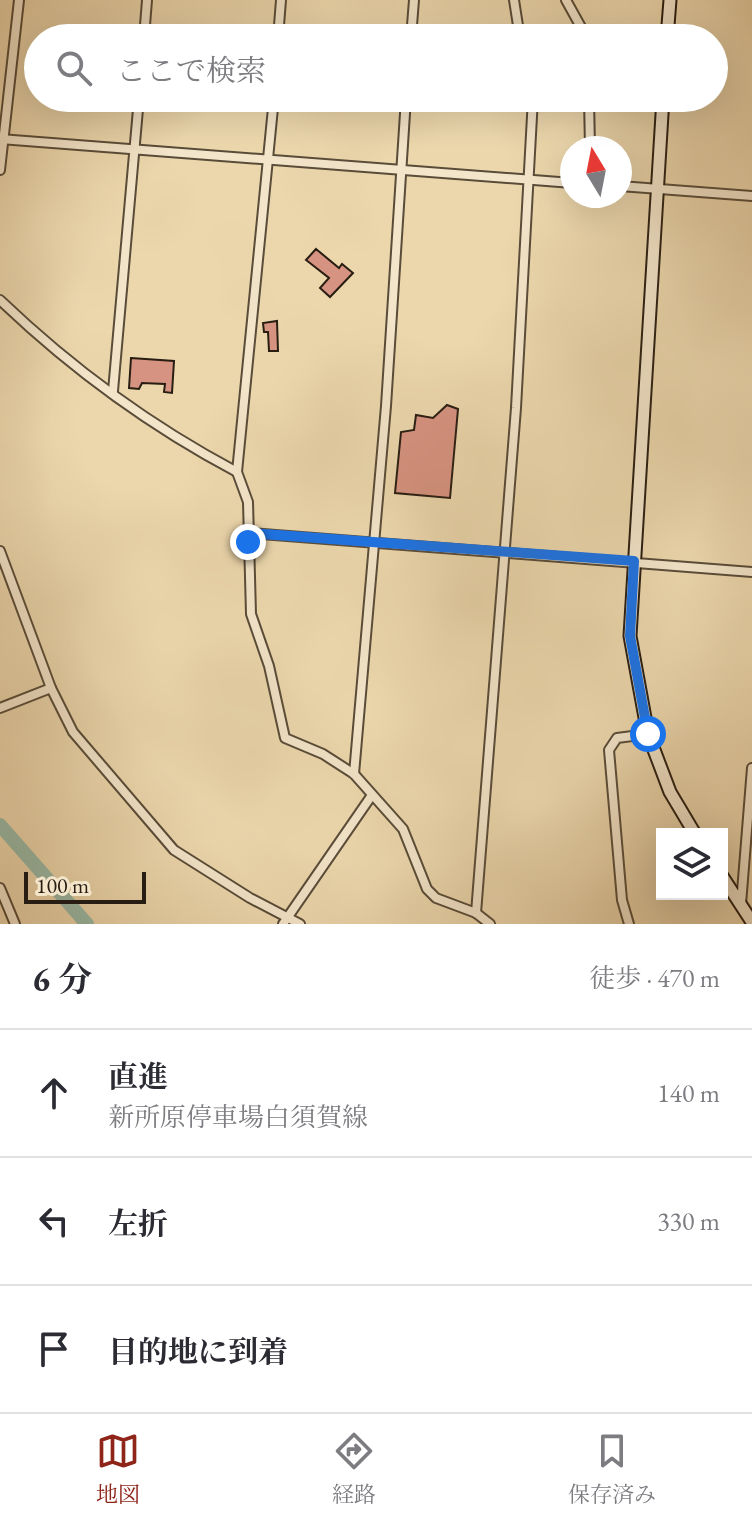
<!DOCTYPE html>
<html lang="ja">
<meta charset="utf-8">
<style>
body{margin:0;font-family:"EB Garamond","Noto Serif JP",serif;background:#f2f2f3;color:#2b2b33}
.controls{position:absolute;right:24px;bottom:24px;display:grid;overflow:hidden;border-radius:0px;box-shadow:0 8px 32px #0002}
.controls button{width:72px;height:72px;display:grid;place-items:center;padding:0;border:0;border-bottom:2px solid #e1e1e2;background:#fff;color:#2b2b33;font:40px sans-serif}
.compass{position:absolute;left:560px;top:136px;width:72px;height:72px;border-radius:50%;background:#fff;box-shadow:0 8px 32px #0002;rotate:350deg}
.scale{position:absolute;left:24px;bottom:20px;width:122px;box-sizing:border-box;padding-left:8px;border:4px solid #281d12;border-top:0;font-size:22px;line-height:28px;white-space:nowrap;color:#281d12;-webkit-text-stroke:6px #f3e5ca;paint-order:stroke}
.stop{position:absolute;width:24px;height:24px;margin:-18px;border:6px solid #1a73e8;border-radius:50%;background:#fff}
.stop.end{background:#1a73e8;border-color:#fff;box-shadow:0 2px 8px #0008}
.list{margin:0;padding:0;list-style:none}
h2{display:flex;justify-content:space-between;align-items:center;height:104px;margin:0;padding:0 32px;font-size:34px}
h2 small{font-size:26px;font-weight:400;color:#7c7c81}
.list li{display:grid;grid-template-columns:52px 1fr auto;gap:24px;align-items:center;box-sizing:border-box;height:128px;padding:0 32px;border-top:2px solid #e1e1e2}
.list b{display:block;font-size:30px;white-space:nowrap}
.list p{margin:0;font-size:26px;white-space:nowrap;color:#7c7c81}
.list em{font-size:26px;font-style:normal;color:#7c7c81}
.icon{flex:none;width:44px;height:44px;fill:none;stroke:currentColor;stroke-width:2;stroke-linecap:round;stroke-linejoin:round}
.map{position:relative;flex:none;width:752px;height:924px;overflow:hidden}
.search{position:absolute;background:#fff;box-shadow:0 8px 32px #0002;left:24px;right:24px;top:24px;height:88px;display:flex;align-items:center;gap:20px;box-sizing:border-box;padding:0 28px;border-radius:44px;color:#7c7c81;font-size:30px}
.sheet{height:488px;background:#fff}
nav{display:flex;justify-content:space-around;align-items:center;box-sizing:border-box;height:112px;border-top:2px solid #e1e1e2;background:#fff;font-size:22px;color:#7c7c81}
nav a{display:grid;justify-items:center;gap:4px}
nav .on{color:#8f2418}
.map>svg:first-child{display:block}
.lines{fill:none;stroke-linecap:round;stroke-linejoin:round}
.river{stroke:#99baa7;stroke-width:14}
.building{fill:#d79381;stroke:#281d12;stroke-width:2}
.lane-casing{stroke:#594c39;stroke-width:8}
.street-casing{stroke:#594c39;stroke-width:12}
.secondary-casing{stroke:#281d12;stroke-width:15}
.lane{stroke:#f3e5ca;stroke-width:4}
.street{stroke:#f3e5ca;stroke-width:8}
.secondary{stroke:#f3e5ca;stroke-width:11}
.route{stroke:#1a73e8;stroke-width:10}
</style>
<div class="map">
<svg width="752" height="924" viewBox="0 0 752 924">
<rect width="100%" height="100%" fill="#ecd7ad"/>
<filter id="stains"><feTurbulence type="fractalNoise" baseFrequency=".0025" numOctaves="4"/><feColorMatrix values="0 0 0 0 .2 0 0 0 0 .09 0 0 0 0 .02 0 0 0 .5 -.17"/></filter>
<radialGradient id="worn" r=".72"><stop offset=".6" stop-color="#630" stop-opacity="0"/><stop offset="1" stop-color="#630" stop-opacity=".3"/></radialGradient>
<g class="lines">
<path class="river" d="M0,825L87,924"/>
</g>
<g class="building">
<path d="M316,249L339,268L342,264L353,273L330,297L320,288L329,278L306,260Z"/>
<path d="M277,321L278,351H269L268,332H264L263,323Z"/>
<path d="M131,358L174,361L172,393L164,392L165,384L142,383L139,389L129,388Z"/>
<path d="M447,405L458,409L450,498L395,493L401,432L414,430L416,415L433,418Z"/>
</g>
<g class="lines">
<defs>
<path id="lane" d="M625,106L662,105"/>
<g id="street">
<path d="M514,0L519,32L523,38"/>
<path d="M566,0L587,38"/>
<path d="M144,38L147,0"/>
<path d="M278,38L281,0"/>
<path d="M411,38L414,0"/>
<path d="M589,98L590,148"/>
<path d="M0,139L572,183"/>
<path d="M0,170L19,0"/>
<path d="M620,186L752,196"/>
<path d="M0,300C70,367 152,427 237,472L248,502L251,614L269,666L285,738L323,754L354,774L403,829L427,889L436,898L476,913L490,924"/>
<path d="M113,391L139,98"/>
<path d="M237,472L274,98"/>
<path d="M249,533L752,572"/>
<path d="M0,551L51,688L73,732L174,850L250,898L300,924"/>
<path d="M0,708L51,688"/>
<path d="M354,774L386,406L406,98"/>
<path d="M0,888L15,924"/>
<path d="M741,904L752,768"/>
<path d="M476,913L516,408L533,98"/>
<path d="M283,924L372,795"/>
<path d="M629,924L622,900L609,750L617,738L648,734"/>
</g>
<g id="secondary">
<path d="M667,38L670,0"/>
<path d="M663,98L630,636L648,734L670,792L695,834"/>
<path d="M722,876L752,922"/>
</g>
</defs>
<use href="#lane" class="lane-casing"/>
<use href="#street" class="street-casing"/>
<use href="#secondary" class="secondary-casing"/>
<use href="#lane" class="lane"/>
<use href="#street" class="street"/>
<use href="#secondary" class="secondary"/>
</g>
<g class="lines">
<path class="route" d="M248,542L249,533L634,561L630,636L648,734"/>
</g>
<rect width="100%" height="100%" filter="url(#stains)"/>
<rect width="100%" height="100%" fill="url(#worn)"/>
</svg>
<div class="controls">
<button><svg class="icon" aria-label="layers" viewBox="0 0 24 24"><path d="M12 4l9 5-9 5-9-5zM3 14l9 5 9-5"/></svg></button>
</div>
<svg class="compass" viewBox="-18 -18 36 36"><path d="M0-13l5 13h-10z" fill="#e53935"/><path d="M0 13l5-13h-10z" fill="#7c7c81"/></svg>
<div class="scale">100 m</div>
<div class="stop" style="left:648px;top:734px"></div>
<div class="stop end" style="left:248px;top:542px"></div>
<div class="search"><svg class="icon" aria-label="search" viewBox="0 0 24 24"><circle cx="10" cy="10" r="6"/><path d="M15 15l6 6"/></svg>ここで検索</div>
</div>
<section class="sheet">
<h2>6 分<small>徒歩 · 470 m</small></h2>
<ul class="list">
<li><svg class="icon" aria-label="ahead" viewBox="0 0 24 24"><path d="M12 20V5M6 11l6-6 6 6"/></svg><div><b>直進</b><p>新所原停車場白須賀線</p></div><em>140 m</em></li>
<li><svg class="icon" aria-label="left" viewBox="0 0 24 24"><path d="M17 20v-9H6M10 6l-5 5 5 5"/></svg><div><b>左折</b></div><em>330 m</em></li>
<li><svg class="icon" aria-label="arrive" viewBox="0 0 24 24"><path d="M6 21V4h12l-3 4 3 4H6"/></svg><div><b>目的地に到着</b></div></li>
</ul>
</section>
<nav>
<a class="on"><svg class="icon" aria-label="map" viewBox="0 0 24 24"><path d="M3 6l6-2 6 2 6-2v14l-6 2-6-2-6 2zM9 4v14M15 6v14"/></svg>地図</a>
<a><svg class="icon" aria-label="directions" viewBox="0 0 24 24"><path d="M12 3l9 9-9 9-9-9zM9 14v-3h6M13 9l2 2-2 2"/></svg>経路</a>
<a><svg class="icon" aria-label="saved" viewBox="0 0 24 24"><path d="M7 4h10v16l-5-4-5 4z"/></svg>保存済み</a>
</nav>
